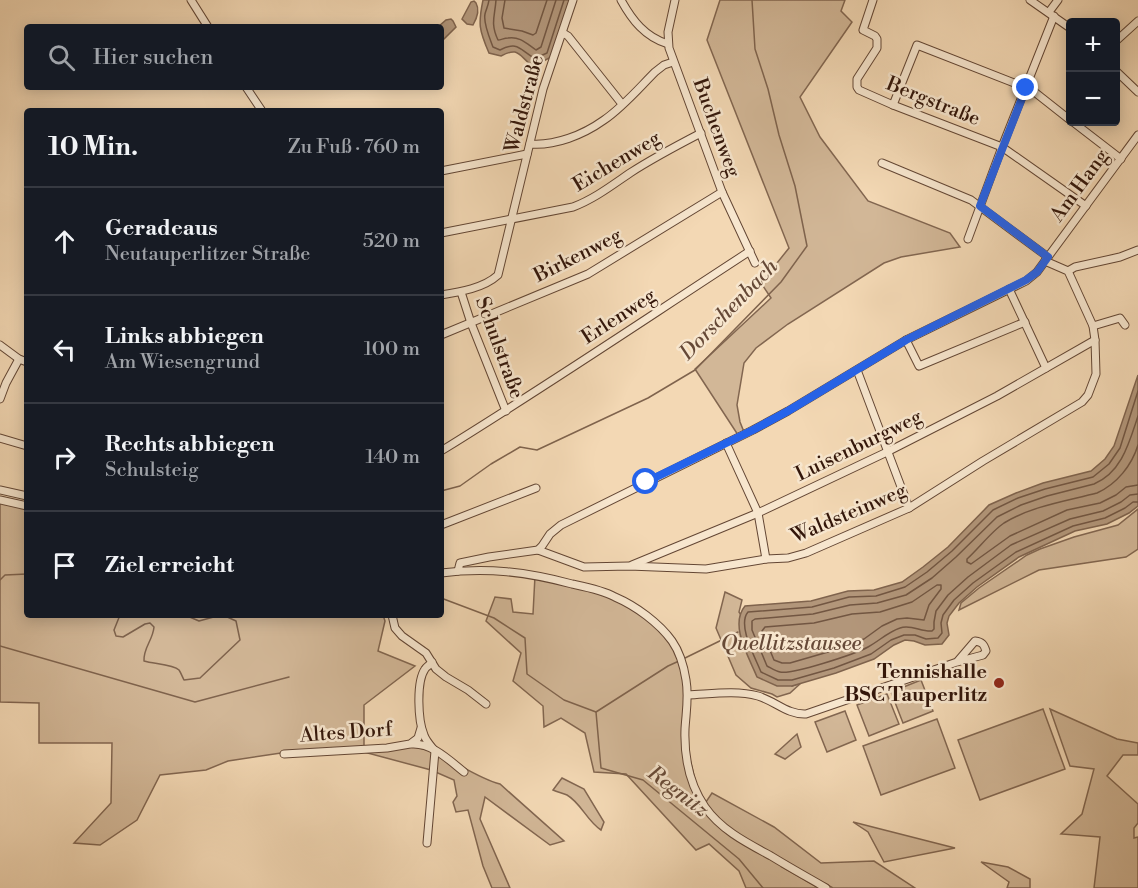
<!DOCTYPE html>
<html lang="de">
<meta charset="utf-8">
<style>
body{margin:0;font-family:"Libre Bodoni",serif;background:#20242c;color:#f1f3f6}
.controls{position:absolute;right:18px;top:18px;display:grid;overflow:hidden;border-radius:6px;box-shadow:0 3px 15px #0003}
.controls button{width:54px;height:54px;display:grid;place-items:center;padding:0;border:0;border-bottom:2px solid #363941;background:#171b24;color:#f1f3f6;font:30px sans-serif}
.stop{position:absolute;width:18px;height:18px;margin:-14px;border:4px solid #2563eb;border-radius:50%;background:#fff}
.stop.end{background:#2563eb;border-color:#fff;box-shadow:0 2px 6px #0008}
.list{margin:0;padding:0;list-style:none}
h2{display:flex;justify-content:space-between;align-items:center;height:78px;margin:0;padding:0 24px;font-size:26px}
h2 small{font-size:20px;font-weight:400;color:#9ea1a6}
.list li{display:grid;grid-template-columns:39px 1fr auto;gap:18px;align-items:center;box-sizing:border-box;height:108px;padding:0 24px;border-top:2px solid #363941}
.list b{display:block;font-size:22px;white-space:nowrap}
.list p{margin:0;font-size:20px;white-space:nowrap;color:#9ea1a6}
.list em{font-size:20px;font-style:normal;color:#9ea1a6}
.icon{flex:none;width:33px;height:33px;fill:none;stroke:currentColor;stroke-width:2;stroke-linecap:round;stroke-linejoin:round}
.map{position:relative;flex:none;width:1138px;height:888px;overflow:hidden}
.search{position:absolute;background:#171b24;box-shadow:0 3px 15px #0003;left:24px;top:24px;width:420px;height:66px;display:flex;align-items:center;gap:15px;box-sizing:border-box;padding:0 21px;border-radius:6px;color:#9ea1a6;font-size:22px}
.panel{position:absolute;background:#171b24;box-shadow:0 3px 15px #0003;left:24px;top:108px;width:420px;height:510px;border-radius:6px}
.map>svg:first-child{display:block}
.green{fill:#d2b797;stroke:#826650;stroke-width:1.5}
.water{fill:#b2967a;stroke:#7f634d;stroke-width:1.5}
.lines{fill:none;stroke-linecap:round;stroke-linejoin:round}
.shore{stroke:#725642;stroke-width:1.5}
.stream{stroke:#7f634d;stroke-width:1.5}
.minor-casing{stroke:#634634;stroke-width:9}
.minor{stroke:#f7e6ce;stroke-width:7}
.route{stroke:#2563eb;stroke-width:8}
.poi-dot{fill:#8f2418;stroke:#f7e6ce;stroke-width:2}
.labels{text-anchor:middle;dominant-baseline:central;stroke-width:5;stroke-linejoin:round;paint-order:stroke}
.street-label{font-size:20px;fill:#33160a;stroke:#f7e6ce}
.poi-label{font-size:20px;font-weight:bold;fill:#33160a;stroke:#f7e6ce;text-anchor:end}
.water-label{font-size:21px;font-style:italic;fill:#664937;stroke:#f7e6ce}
</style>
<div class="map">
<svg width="1138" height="888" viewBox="0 0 1138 888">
<rect width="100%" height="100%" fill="#f3d8b4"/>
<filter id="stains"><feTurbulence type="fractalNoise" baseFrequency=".00333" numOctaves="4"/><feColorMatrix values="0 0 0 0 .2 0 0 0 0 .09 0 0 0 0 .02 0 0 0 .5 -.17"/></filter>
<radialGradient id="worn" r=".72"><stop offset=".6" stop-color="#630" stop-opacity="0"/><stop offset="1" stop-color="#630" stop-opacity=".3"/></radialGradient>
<g class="green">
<path d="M720,0H845L841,11L852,22L800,97L820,137L868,201L950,233L960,247L901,257L884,263L788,324L756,348L744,363L737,405L740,422L744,432L738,435L695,369L771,298L761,283L789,248L707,40Z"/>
<path d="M0,503L27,509V615H383L385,621L378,651L415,666L364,705V748C377,748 403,744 415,747C446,752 470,776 500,784L564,841L550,845L485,797L480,819L510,888H492L483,866L468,810L456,812L453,802L457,796L454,780L431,770L364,752L281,753L228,761L206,770L160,775L137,820L100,845L74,843L111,803L112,743H39V703L0,702Z"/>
<path d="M1138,509V549L1126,557L1039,570L959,610L961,603L979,588L1027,555L1040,549L1074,537L1118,525Z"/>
<path d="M535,576L597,589L659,625L685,668L687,747L697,788L706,802L712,793L774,827L821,863L874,861L915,888H833L791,865L782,867L819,888H746L739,871L709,844L696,850L626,774L594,772L585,733L561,718L544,727L543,706L513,681L521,653L486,621L495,597L511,599L513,612L533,614Z"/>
<path d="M725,592L742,600L739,612L792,686L801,683L790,693L777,697L772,694L751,688L736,675L716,628Z"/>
<path d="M921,680L933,711L903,723L891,692Z"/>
<path d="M887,694L899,724L869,736L857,705Z"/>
<path d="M1043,709L1065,769L980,800L958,740Z"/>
<path d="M1050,709L1117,739L1138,743V755H1123L1107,776L1138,804V823L1134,828V838L1138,837V888H1094L1100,837L1061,834L1082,814L1094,769L1070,766Z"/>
<path d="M845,711L856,740L827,752L815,722Z"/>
<path d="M937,719L955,768L881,795L863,746Z"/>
<path d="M797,734L801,747L785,759L775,754Z"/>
<path d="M562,778L584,789L604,822L601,830C587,821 581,803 567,795C562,793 557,792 553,790Z"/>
<path d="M853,822L955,848L884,862L868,832Z"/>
<path d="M981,862L1008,867L1030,879V888H1007L1009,882Z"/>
</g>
<g class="water">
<path d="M483,0H570L551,57L540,63L531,65C518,54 518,47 501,56L489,53C479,30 478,24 483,0Z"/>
<path d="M474,1L476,3C480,10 477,18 473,25L467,24L462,19L471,2Z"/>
<path d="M451,19L453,21L456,27L441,42V27H438L446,20Z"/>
<path d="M1138,375V506L1129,513L1107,524L1075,531L1019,557L977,587L959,603L949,616L947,623L949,635L942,644L925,645L914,641L905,640L894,645L874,659L836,673L792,686H777L757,677C749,657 729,625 745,606L811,601L848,591L874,590L902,582L923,567L948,547L989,505L1016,493L1043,483L1091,471L1105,459L1114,446Z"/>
</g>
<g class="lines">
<g class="shore">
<path d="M489,0C488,7 486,9 485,14C483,23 490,39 493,47L500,50C518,41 519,49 534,58L538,57L547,53L564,0"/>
<path d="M496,0C495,16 490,23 498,40C501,40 504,38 508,38C520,36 527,44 536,50L541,47L556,0"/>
<path d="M505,0L502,18L504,28L522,31L533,35L536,33L547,0"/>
<path d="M1138,391L1120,448L1109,464L1093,477L1045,489L1018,498L993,510L952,551L927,572L905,587L876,596L849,597L812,607L748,612C737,625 755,657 761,672L778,680H792L834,668L871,654L891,640L904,635H915L926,639L938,638L942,633L941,623L943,615L954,600L973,583L1016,552L1073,526L1105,518L1125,508L1133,502H1138"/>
<path d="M1138,416C1129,443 1122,472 1094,484L1047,496L1021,505L997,517L956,557L932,578L906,595L877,603L850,605L813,614L755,619L752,621V630L767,666C771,668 776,671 780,672C792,675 855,654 868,647C879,641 888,632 900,628C911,624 921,632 932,631L934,629V622L936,611L948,595L968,577L1011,545L1070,519L1103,511L1121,502L1130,495L1138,494"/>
<path d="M1138,445C1132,465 1117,484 1097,493C1066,501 1032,506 1004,523C992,531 978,549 967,559V562L971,564L1010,536L1067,510L1100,503L1116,495L1126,487L1138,485"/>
<path d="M937,585H941V589L929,605L924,620L907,618L897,619L882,626L864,639L828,652L790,663H782L774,660L762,631L765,627L814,623L852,614L880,612L912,602Z"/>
</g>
<g class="stream">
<path d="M441,491L460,486L491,464L520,447L537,450L648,398L695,370L781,282L807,246L795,186L779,135L768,89L755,49L752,0"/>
<path d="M0,580L5,575L27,574"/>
<path d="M441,598L494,618L525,638L527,674L564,700L596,712L601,768L643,780L739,859L763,888"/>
<path d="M120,615L114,630L116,636L123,637L145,624L150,623L154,627C153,640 143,648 144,661C154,664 173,664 179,670C181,673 182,676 184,680L200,678L240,640L236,621L223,615"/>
<path d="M185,615L199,621L221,615"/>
<path d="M0,646L195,702L289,677"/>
<path d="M683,659L738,632"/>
<path d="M596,712L668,666L679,661"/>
</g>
<defs>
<g id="minor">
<path d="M191,0L208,27"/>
<path d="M621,0C632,20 645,37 668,44"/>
<path d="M675,0L668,32L669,48L722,192L755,263"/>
<path d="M873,0L863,30L875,36L877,39V48L857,79V87L859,90L893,105L1002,147L1086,206"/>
<path d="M1030,0L1070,28"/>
<path d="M1049,12L1058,0"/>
<path d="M563,33L568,36L622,104"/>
<path d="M1116,41L1138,21"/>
<path d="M1116,71L1138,92"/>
<path d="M246,87L262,111"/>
<path d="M893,105L917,45L1032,90L1070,120"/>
<path d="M1073,122L1121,159"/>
<path d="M530,144C555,146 583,135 604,120C623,107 639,88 655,72L664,65L673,62"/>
<path d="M882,163L971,200L1048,257"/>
<path d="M441,171L527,154"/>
<path d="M441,233L573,207C594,199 611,186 630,173C653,158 676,146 701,133"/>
<path d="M968,239L1002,147L1054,16"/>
<path d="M1068,271L1075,267L1120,257L1138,250"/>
<path d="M1009,289L1046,368"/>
<path d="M461,292L471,323L506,411"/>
<path d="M441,295C460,292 484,288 498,275L543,89L573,0"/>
<path d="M1093,326L1120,318L1125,325"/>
<path d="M441,335L588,274L722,192"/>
<path d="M906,340L919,366L1025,322"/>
<path d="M0,345L19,359L27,362"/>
<path d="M857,370L909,508"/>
<path d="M0,399L6,383L19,359"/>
<path d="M0,438L27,446"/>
<path d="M726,443L758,513L766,559"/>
<path d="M441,451C545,387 647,318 750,251"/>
<path d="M0,490L27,496"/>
<path d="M0,500L27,506"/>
<path d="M441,525L536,488"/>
<path d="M538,550L584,567L629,566L706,569L766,559L788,558L806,553L909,508L983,461L1082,402L1088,395L1096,374L1095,340L1093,326L1068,271L1045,261"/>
<path d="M632,565L758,513L887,452L997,396L1095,340"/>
<path d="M458,571L460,563L489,557L538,550L542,546L550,534L561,525L753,430L788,411L906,340L1026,281L1037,272L1045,261L1138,135"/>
<path d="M441,573C487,567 527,572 572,584C586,587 602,590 615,597C636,606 659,623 672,641C679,651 684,667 686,680C689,697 686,712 685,729C684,757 690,785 705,807C721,830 747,843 771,856C789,867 807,877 826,888"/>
<path d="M392,615L395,628L402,636L426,653L436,669L446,677L468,690L486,704"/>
<path d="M688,695C711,694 736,690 758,696C775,701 788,715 806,714L957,662L983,655L986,651C984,644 982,642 975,641L957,662"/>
<path d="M412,744C432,743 449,760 464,772"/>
<path d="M284,754L387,748L410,744L418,738L421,728"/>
<path d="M427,843L435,751C431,746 426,741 424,735C418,721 416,682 425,669C426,667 431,664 432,662"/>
</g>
</defs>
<use href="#minor" class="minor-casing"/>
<use href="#minor" class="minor"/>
</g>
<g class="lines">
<path class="route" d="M646,482L753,430L788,411L906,340L1026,280L1037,272L1048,257L980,206L1026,88"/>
</g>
<circle class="poi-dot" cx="999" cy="683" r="6"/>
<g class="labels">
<g class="street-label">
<text transform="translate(933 102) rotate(22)">Bergstraße</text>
<text transform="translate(525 104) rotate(-75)">Waldstraße</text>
<text transform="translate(716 128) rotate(70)">Buchenweg</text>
<text transform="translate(617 162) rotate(-31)">Eichenweg</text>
<text transform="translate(1080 186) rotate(-54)">Am Hang</text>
<text transform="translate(578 256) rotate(-27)">Birkenweg</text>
<text transform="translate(619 317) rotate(-33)">Erlenweg</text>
<text transform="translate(499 348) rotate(70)">Schulstraße</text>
<text transform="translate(859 446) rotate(-26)">Luisenburgweg</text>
<text transform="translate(849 514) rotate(-23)">Waldsteinweg</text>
<text transform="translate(346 733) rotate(-4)">Altes Dorf</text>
</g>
<g class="poi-label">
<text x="987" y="672">Tennishalle<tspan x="987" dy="23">BSC Tauperlitz</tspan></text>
</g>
<g class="water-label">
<text transform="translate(729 310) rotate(-46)">Dorschenbach</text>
<text x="791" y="644">Quellitzstausee</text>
<text transform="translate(678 792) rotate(37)">Regnitz</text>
</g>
</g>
<rect width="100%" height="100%" filter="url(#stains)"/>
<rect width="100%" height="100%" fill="url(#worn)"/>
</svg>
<div class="controls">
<button>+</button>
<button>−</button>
</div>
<div class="stop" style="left:646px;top:482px"></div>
<div class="stop end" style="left:1026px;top:88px"></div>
<div class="search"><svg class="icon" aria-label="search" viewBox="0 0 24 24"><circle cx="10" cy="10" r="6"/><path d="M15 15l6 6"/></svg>Hier suchen</div>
<section class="panel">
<h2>10 Min.<small>Zu Fuß · 760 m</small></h2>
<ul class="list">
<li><svg class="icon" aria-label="ahead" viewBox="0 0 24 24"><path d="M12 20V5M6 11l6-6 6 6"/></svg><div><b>Geradeaus</b><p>Neutauperlitzer Straße</p></div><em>520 m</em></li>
<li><svg class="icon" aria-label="left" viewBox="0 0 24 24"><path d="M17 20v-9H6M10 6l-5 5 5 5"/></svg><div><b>Links abbiegen</b><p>Am Wiesengrund</p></div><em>100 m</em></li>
<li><svg class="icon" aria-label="right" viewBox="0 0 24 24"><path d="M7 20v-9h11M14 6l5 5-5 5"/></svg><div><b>Rechts abbiegen</b><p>Schulsteig</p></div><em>140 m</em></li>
<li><svg class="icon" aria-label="arrive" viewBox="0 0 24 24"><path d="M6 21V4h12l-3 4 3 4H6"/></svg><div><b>Ziel erreicht</b></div></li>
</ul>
</section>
</div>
